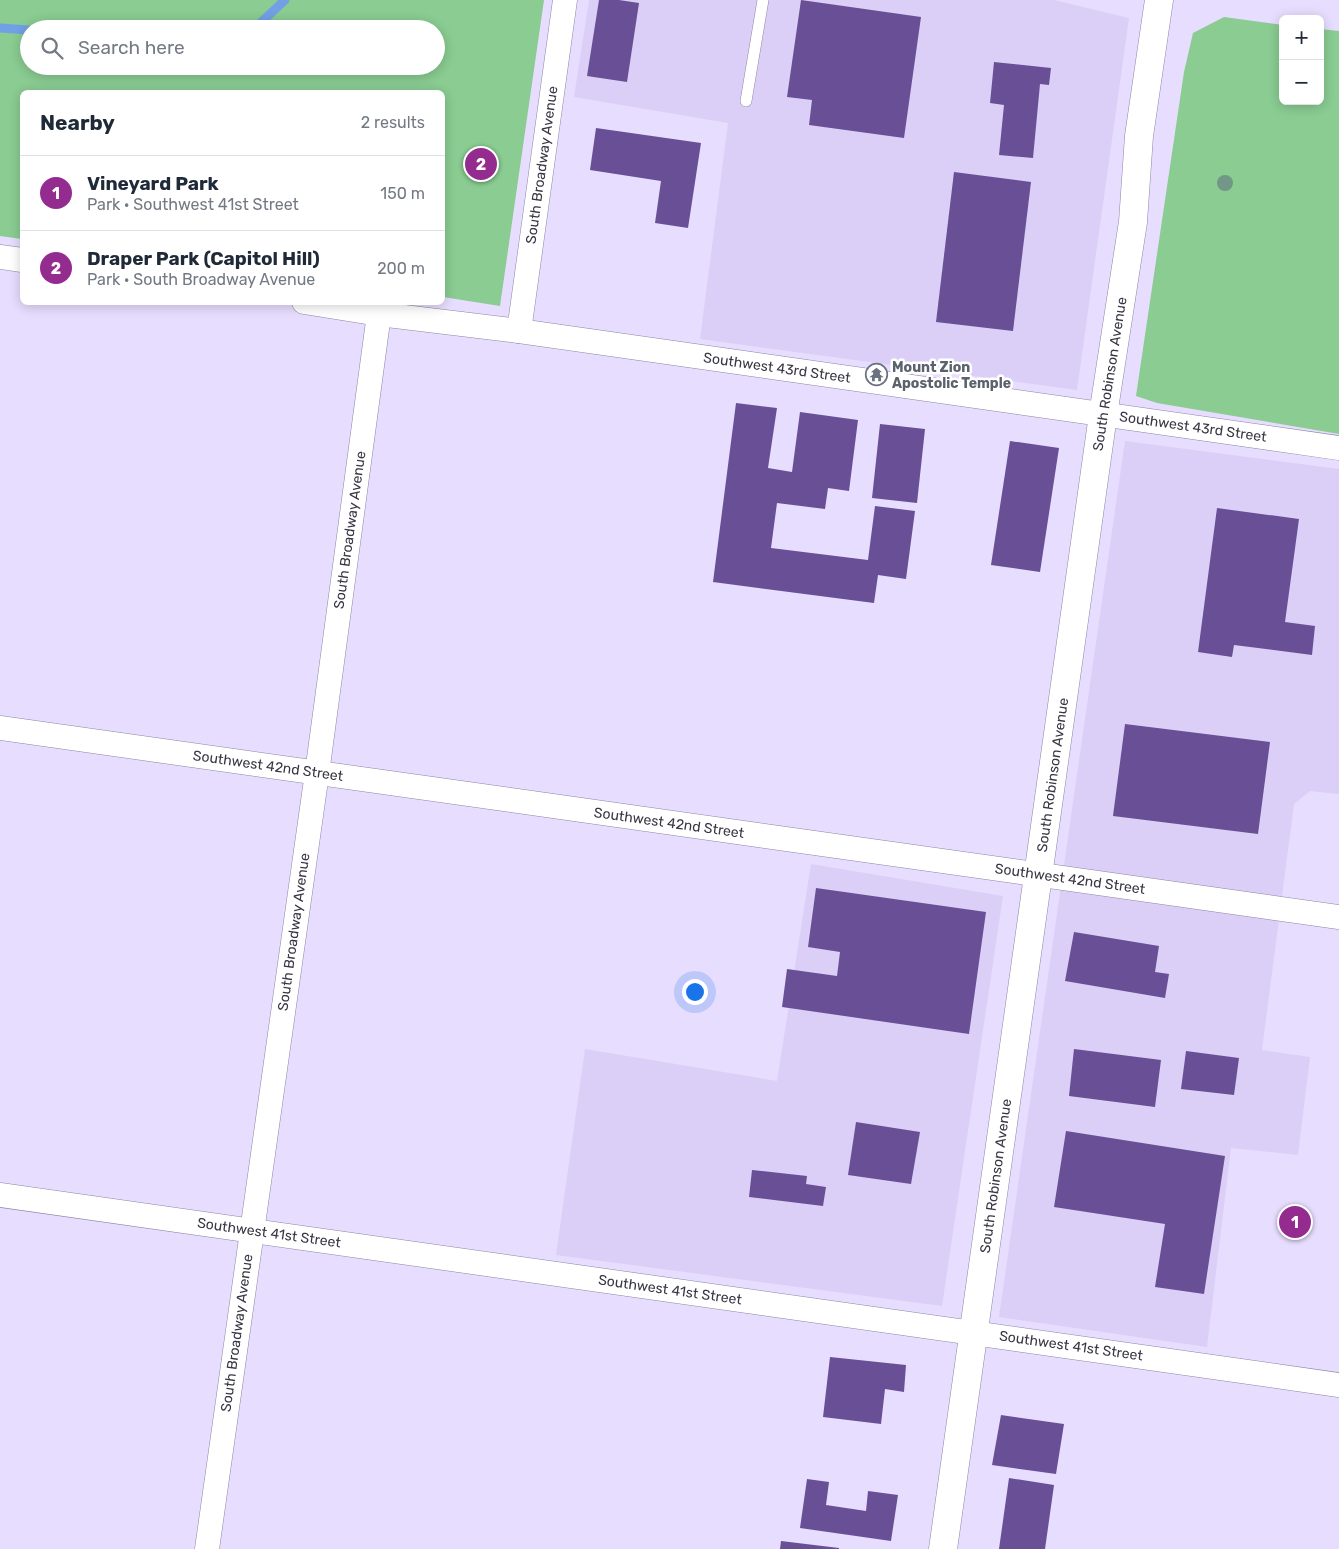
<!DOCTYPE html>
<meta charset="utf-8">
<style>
body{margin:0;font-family:Rubik,sans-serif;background:#f6f6f7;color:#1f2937}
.controls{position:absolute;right:15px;top:15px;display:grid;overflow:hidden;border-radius:8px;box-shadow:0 2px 12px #0003}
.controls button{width:45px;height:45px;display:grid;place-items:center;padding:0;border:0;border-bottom:1px solid #e0e1e3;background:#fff;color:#1f2937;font:25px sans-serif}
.you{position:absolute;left:694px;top:991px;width:18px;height:18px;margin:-12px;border:4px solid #fff;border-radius:50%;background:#1a73e8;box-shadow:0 0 0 8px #1a73e833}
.badge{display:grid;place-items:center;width:32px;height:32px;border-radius:50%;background:#942c90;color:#fff;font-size:16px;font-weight:700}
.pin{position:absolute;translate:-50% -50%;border:2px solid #fff;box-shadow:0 1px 5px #0006}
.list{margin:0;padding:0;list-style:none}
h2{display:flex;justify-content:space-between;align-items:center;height:65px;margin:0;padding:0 20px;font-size:21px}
h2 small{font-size:16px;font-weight:400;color:#747a83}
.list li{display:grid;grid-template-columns:32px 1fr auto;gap:15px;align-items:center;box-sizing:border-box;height:75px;padding:0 20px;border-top:1px solid #e0e1e3}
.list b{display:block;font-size:19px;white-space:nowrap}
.list p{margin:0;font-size:16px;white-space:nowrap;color:#747a83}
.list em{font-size:16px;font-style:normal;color:#747a83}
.icon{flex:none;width:28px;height:28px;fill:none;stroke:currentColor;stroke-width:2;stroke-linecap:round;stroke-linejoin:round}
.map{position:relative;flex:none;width:1339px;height:1549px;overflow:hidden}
.search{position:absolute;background:#fff;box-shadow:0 2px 12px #0003;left:20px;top:20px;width:425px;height:55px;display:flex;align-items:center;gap:12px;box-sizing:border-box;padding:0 18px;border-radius:28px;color:#747a83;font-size:19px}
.panel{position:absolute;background:#fff;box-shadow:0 2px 12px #0003;left:20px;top:90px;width:425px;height:215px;border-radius:8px}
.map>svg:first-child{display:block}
.built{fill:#dbcff7}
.green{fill:#8acc92;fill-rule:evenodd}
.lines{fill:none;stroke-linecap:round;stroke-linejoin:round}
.stream{stroke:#72a0e4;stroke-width:9}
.building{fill:#694f96}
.lane-casing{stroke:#8e85a3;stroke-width:12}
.street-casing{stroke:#8e85a3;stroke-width:25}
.secondary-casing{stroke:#8e85a3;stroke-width:29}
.lane{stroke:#fff;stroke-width:11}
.street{stroke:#fff;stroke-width:24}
.secondary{stroke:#fff;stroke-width:28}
.tree{fill:#719787}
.labels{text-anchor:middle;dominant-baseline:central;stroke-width:5;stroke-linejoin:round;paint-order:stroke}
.street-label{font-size:14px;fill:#3a3643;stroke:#fff}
.worship-label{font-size:14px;font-weight:bold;fill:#5b616d;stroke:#fff;text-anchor:start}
</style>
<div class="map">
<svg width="1339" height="1549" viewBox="0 0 1339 1549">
<rect width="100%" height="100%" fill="#e7ddfe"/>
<g class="built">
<path d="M589,0H1054L1129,18L1077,390L700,339L728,123L574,97Z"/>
<path d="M1125,441L1339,469V794L1310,791L1294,804L1262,1050L1310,1057L1298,1155L1231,1148L1207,1347L999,1317Z"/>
<path d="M811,864L1003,896L942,1306L556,1255L585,1049L777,1081Z"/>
</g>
<g class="green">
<path d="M0,0H544L500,306L443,297L442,92H22V239L0,236ZM29,29H436V66H29Z"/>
<path d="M1224,17L1283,25V101H1320V29L1339,31V434L1157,403L1136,396L1184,72L1193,33Z"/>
</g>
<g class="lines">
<g class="stream">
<path d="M0,28L29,30"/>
<path d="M254,29L285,0"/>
</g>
</g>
<g class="building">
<path d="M599,0H619L639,3L627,82L587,76Z"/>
<path d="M801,0L921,17L904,138L809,125L812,100L787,97Z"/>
<path d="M994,62L1051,68L1049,85L1040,84L1033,158L999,155L1004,105L990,103Z"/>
<path d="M596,128L701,143L688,228L655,223L661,181L590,170Z"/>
<path d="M954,172L1031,182L1013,331L936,322Z"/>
<path d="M736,403L777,408L768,468L792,472L800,412L858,420L849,491L828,488L825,509L777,503L771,548L868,560L875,506L915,511L906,579L878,575L874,603L713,582Z"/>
<path d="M880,424L925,429L917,503L872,498Z"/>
<path d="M1010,441L1059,448L1040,572L991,565Z"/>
<path d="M1217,508L1299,519L1285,622L1315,626L1312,655L1234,645L1232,657L1198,652Z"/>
<path d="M1125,724L1270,742L1258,834L1113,816Z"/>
<path d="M816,888L986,912L969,1034L782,1007L787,969L837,976L840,952L808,947Z"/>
<path d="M1074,932L1159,946L1155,972L1169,974L1165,998L1065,981Z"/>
<path d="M1074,1049L1161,1060L1155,1107L1069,1096Z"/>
<path d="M1186,1051L1239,1058L1234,1095L1181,1089Z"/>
<path d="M856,1122L920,1132L911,1184L848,1175Z"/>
<path d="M1066,1131L1225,1156L1204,1294L1155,1287L1165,1224L1054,1207Z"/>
<path d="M752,1170L807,1176L806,1184L826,1187L823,1206L749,1197Z"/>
<path d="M830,1357L906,1365L904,1392L885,1389L881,1424L823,1417Z"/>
<path d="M1001,1415L1064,1424L1056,1474L992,1465Z"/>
<path d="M1009,1478L1054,1485L1045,1549H999Z"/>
<path d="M807,1479L829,1482L826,1505L866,1511L868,1491L898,1495L891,1541L800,1528Z"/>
<path d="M781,1541L839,1548V1549H780Z"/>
</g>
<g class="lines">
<defs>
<path id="lane" d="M746,101L763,0"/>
<g id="street">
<path d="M0,257L22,260"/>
<path d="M304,302L379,314L519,331L1339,448"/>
<path d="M519,331L565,0"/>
<path d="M0,728L1339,917"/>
<path d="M0,1195L1339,1385"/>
<path d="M207,1549L317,773L379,314"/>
</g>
<path id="secondary" d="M943,1549L1103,415L1133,222L1139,136L1159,0"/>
</defs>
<use href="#lane" class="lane-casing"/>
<use href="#street" class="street-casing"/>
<use href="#secondary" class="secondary-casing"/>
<use href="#lane" class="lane"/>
<use href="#street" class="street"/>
<use href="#secondary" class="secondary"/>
</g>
<circle class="tree" cx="1225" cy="183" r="8"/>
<defs>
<symbol id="temple-ring" viewBox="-11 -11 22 22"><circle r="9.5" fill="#fff" stroke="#6b7280" stroke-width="1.5"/><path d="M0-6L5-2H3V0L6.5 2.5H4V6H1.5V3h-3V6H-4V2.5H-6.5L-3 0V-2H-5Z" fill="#6b7280"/></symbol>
</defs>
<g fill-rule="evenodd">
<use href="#temple-ring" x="864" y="362" width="25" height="25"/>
</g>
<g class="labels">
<g class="street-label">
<text transform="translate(542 165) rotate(-82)">South Broadway Avenue</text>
<text transform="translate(777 368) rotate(8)">Southwest 43rd Street</text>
<text transform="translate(1110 374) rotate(-81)">South Robinson Avenue</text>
<text transform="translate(1193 427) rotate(8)">Southwest 43rd Street</text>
<text transform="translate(350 530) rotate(-82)">South Broadway Avenue</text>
<text transform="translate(268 766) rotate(8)">Southwest 42nd Street</text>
<text transform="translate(1053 775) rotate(-82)">South Robinson Avenue</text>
<text transform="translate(669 823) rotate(8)">Southwest 42nd Street</text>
<text transform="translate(1070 879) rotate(8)">Southwest 42nd Street</text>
<text transform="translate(294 932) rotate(-82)">South Broadway Avenue</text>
<text transform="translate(996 1176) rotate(-82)">South Robinson Avenue</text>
<text transform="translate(269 1233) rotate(8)">Southwest 41st Street</text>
<text transform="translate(670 1290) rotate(8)">Southwest 41st Street</text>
<text transform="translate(237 1333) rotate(-82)">South Broadway Avenue</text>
<text transform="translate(1071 1346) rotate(8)">Southwest 41st Street</text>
</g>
<g class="worship-label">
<text x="892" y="367">Mount Zion<tspan x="892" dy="16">Apostolic Temple</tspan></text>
</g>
</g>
</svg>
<div class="controls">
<button>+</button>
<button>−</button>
</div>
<div class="you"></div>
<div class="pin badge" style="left:1295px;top:1222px">1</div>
<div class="pin badge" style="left:481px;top:164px">2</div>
<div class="search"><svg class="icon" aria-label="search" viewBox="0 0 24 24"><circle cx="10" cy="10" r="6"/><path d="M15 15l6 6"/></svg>Search here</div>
<section class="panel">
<h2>Nearby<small>2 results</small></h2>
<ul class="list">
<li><span class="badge">1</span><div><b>Vineyard Park</b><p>Park · Southwest 41st Street</p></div><em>150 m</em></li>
<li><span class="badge">2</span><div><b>Draper Park (Capitol Hill)</b><p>Park · South Broadway Avenue</p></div><em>200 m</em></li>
</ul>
</section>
</div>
